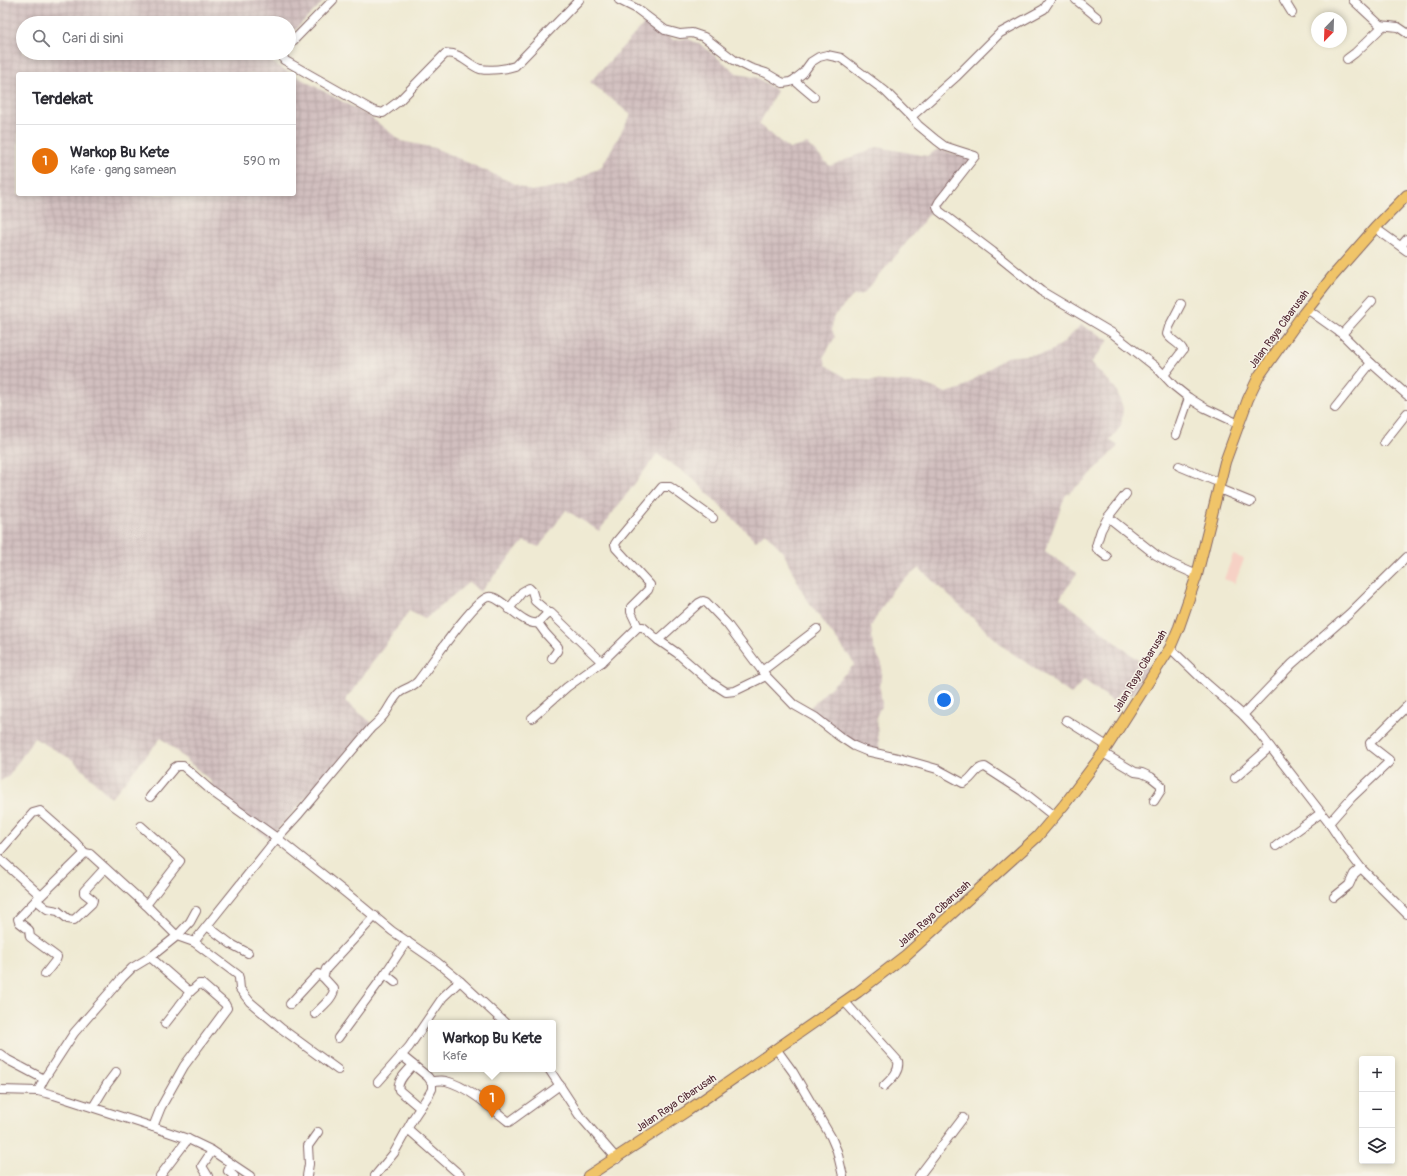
<!DOCTYPE html>
<html lang="id">
<meta charset="utf-8">
<style>
body{margin:0;font-family:Pangolin,sans-serif;background:#f7f7f7;color:#2b2b33}
.controls{position:absolute;right:12px;bottom:12px;display:grid;overflow:hidden;border-radius:4px;box-shadow:0 2px 6px #0003}
.controls button{width:36px;height:36px;display:grid;place-items:center;padding:0;border:0;border-bottom:1px solid #e1e1e2;background:#fff;color:#2b2b33;font:20px sans-serif}
.compass{position:absolute;left:1311px;top:12px;width:36px;height:36px;border-radius:50%;background:#fff;box-shadow:0 2px 6px #0003;rotate:203deg}
.you{position:absolute;left:944px;top:700px;width:14px;height:14px;margin:-10px;border:3px solid #fff;border-radius:50%;background:#1a73e8;box-shadow:0 0 0 6px #1a73e833}
.badge{display:grid;place-items:center;width:26px;height:26px;border-radius:50%;background:#0f766e;color:#fff;font-size:13px;font-weight:700}
.pin{position:absolute;translate:-50% -33px;filter:drop-shadow(0 1px 2px #0008)}
.pin::after{content:'';position:absolute;top:21px;width:14px;height:12px;background:inherit;clip-path:polygon(0 0,100% 0,50% 100%)}
.popup{position:absolute;left:428px;top:1020px;width:128px;height:52px;box-sizing:border-box;display:grid;place-content:center;border-radius:4px;background:#fff;filter:drop-shadow(0 1px 3px #0005);font-size:13px;white-space:nowrap;color:#7c7c81}
.popup b{font-size:15px;color:#2b2b33}
.popup::after{content:'';position:absolute;left:50%;top:100%;margin-left:-8px;border:8px solid transparent;border-top-color:#fff}
.list{margin:0;padding:0;list-style:none}
h2{display:flex;justify-content:space-between;align-items:center;height:52px;margin:0;padding:0 16px;font-size:17px}
h2 small{font-size:13px;font-weight:400;color:#7c7c81}
.list li{display:grid;grid-template-columns:26px 1fr auto;gap:12px;align-items:center;box-sizing:border-box;height:72px;padding:0 16px;border-top:1px solid #e1e1e2}
.list b{display:block;font-size:15px;white-space:nowrap}
.list p{margin:0;font-size:13px;white-space:nowrap;color:#7c7c81}
.list em{font-size:13px;font-style:normal;color:#7c7c81}
.icon{flex:none;width:22px;height:22px;fill:none;stroke:currentColor;stroke-width:2;stroke-linecap:round;stroke-linejoin:round}
.map{position:relative;flex:none;width:1407px;height:1176px;overflow:hidden}
.search{position:absolute;background:#fff;box-shadow:0 2px 6px #0003;left:16px;top:16px;width:280px;height:44px;display:flex;align-items:center;gap:10px;box-sizing:border-box;padding:0 14px;border-radius:22px;color:#7c7c81;font-size:15px}
.panel{position:absolute;background:#fff;box-shadow:0 2px 6px #0003;left:16px;top:72px;width:280px;height:124px;border-radius:4px}
.map>svg:first-child{display:block}
.built{fill:#f6d1c5}
.industrial{fill:url(#industrial-grid)}
.lines{fill:none;stroke-linecap:round;stroke-linejoin:round}
.minor-casing{stroke:#846666;stroke-width:10}
.major-casing{stroke:#846666;stroke-width:12}
.minor{stroke:#fff;stroke-width:8}
.major{stroke:#f0c469;stroke-width:10}
.labels{text-anchor:middle;dominant-baseline:central;stroke-width:3;stroke-linejoin:round;paint-order:stroke}
.street-label{font-size:11px;fill:#4a1f2b;stroke:#f7f3e8}
</style>
<div class="map">
<svg width="1407" height="1176" viewBox="0 0 1407 1176">
<defs>
<pattern id="industrial-grid" width="8" height="8" patternUnits="userSpaceOnUse"><rect width="8" height="8" fill="#d1bfbf"/><path d="M0 4h8M4 0v8" fill="none" stroke="#b5a4a4"/></pattern>
</defs>
<rect width="100%" height="100%" fill="#f7f3e8"/>
<filter id="ink" filterUnits="userSpaceOnUse"><feTurbulence type="fractalNoise" baseFrequency=".025" numOctaves="2"/><feDisplacementMap in="SourceGraphic" scale="8" xChannelSelector="R" yChannelSelector="G"/><feConvolveMatrix kernelMatrix="1 2 1 2 8 2 1 2 1" color-interpolation-filters="sRGB"/></filter>
<filter id="wash" filterUnits="userSpaceOnUse"><feTurbulence type="fractalNoise" baseFrequency=".012" numOctaves="4" result="noise"/><feDisplacementMap in="SourceGraphic" scale="16" xChannelSelector="R" yChannelSelector="G"/><feGaussianBlur stdDeviation="0.9" result="paint"/><feColorMatrix in="noise" values="0 0 0 0 0 0 0 0 0 0 0 0 0 0 0 0 0 1.4 0 .05"/><feComposite in="paint" operator="in"/></filter>
<g filter="url(#wash)">
<rect width="100%" height="100%" fill="#efead3"/>
<path class="built" d="M1233,555L1244,559L1235,583L1224,579Z"/>
<path class="industrial" d="M0,0H325L289,36V23H23V53H277L273,63L292,74H18V194H294V75L369,116L401,141L435,148L531,191L567,185L602,166L631,115L590,82L645,23L674,40L686,38L700,44L738,74L758,78L777,91L759,124L789,149L807,144L830,166L877,147L927,156L938,149L973,159L899,252L863,294L853,296L833,317L832,330L835,337L824,356L826,365L848,379L922,383L946,393L960,389L1006,357L1048,353L1063,343L1081,325L1109,340L1091,363L1116,389L1123,408L1121,426L1110,440L1118,446L1087,478L1065,496L1045,551L1077,573L1060,598L1148,668L1132,695L1122,689L1113,701L1084,680L1071,694L1005,648L919,568L893,589L871,626L873,647L882,664L880,689L882,704L876,717L880,751L851,745L804,713L855,664L806,599L782,550L765,533L756,541L691,477L657,454L599,531L566,510L539,547L524,541L480,592L469,582L425,619L409,611L345,701L372,723L269,839L210,792L212,782L161,738L111,798L73,760L34,738L9,776L0,781Z"/>
</g>
<g filter="url(#ink)">
<g class="lines">
<defs>
<g id="minor">
<path d="M619,0L637,9L665,30L680,34L692,33L704,37L734,60L750,68L766,73L783,83L790,82L794,80L803,73L811,62L819,57L827,55L841,58L885,91L911,117L918,125L936,140L944,146L956,150L975,156L939,202L937,206L939,211L993,252L1041,291L1112,333L1157,368L1174,386L1189,398L1205,408L1239,424"/>
<path d="M1076,0L1098,18"/>
<path d="M1284,0L1292,13"/>
<path d="M1353,0L1380,25L1398,27L1407,33"/>
<path d="M289,45L333,0"/>
<path d="M283,53L284,60L374,111L383,113L399,101L445,54C459,51 468,65 480,69C490,71 505,69 515,66L579,0"/>
<path d="M1347,59L1355,53L1383,26"/>
<path d="M794,80L814,97"/>
<path d="M911,117L957,76L1000,33L1044,9L1050,0"/>
<path d="M1375,228L1407,251"/>
<path d="M1401,246L1407,239"/>
<path d="M1307,309L1342,334L1371,363L1407,395"/>
<path d="M1342,334L1372,301"/>
<path d="M1164,375L1183,350C1180,343 1171,341 1167,334L1169,327L1181,304"/>
<path d="M1335,408L1371,363"/>
<path d="M1176,435L1189,398"/>
<path d="M1384,442L1407,413"/>
<path d="M1179,466L1220,483"/>
<path d="M1219,489L1251,502"/>
<path d="M1126,494L1108,517L1156,555L1170,563L1197,575"/>
<path d="M1107,557L1097,549L1096,546L1101,530L1108,517"/>
<path d="M509,609L522,592L529,588L532,591L535,601L549,613"/>
<path d="M538,623L546,634L558,647L557,651L552,658"/>
<path d="M638,627L631,612V607L648,590L650,585L616,548L615,544L617,541L662,487H670L713,518"/>
<path d="M658,640L677,653L709,681L726,692L735,691L766,676"/>
<path d="M1170,648L1206,683L1243,715L1257,730L1329,823L1345,847L1361,868L1407,914"/>
<path d="M762,671L817,629"/>
<path d="M1243,715L1292,664L1349,614L1407,557"/>
<path d="M532,718L567,687L602,662"/>
<path d="M1066,720L1107,746"/>
<path d="M1103,753L1135,772L1142,773L1151,777L1161,785V790L1154,801"/>
<path d="M1235,778L1270,747"/>
<path d="M150,797L174,768L177,766H183L214,793L277,838L346,893L392,931L437,962L460,981L505,1023"/>
<path d="M1329,823L1352,797L1389,762V760L1371,746L1370,743L1407,706"/>
<path d="M141,826L180,861L146,905"/>
<path d="M1276,846L1321,813"/>
<path d="M0,851L33,813L40,811L74,841L85,853"/>
<path d="M0,859L41,896L85,853L90,854L146,905L177,936L190,922L196,911"/>
<path d="M39,897L18,919L19,922L29,930L30,937L57,957L56,960L45,974"/>
<path d="M1334,897L1349,885L1354,874L1361,868"/>
<path d="M36,900L47,909L58,911L68,919L74,920L92,903L93,900L84,893V891L105,868"/>
<path d="M207,926L231,944L248,953"/>
<path d="M194,942L238,975L239,978L240,989L250,1002L282,1029L338,1070"/>
<path d="M150,957L190,992L165,1024"/>
<path d="M395,982L385,974L407,941"/>
<path d="M844,1001L898,1061C900,1072 891,1079 884,1086"/>
<path d="M290,1004L314,978L318,974L323,977"/>
<path d="M315,1014C321,1007 334,998 334,989L323,977L326,969L375,916"/>
<path d="M338,1038L385,974"/>
<path d="M777,1050L793,1072L831,1137L837,1151L843,1176"/>
<path d="M0,1054L8,1060L44,1079"/>
<path d="M413,1065C407,1072 396,1081 399,1090L420,1108"/>
<path d="M549,1069L579,1115L617,1159"/>
<path d="M431,1081C436,1081 442,1080 446,1081C467,1086 493,1109 509,1122L560,1085"/>
<path d="M378,1082L409,1047L443,997L460,981"/>
<path d="M0,1090L38,1091L54,1095L153,1127L188,1139L211,1150L250,1176"/>
<path d="M38,1091L44,1079L74,1033L122,978L132,968L152,956L177,936L194,942L277,838L299,814L371,728C377,723 382,718 386,712C390,706 394,697 400,692C406,688 413,687 418,681C430,666 473,601 488,597C500,594 522,626 538,623L546,615L551,613L602,662L638,627H643L658,640L699,603L703,601L706,602L727,624L766,676L794,705L815,717L839,736L854,746L866,751L902,759L937,769L963,783C972,781 975,767 985,767L1022,791L1055,817"/>
<path d="M93,1107L107,1084L116,1072"/>
<path d="M153,1127L161,1107L184,1066L227,1008L225,1004L202,984H199L190,992"/>
<path d="M408,1129L460,1175"/>
<path d="M232,1164L228,1171L234,1176"/>
<path d="M160,1176L188,1139"/>
<path d="M208,1176L202,1166L212,1151"/>
<path d="M307,1176L309,1164L308,1146L318,1132"/>
<path d="M375,1176L394,1153L414,1117L430,1093L432,1089V1083L428,1077L401,1055"/>
<path d="M919,1176L963,1118"/>
</g>
<path id="major" d="M588,1176L687,1111L858,992L906,955L1037,837L1064,805L1103,753L1170,648L1179,627L1197,575L1225,462L1248,399L1259,376L1303,314L1332,277L1375,228L1407,195"/>
</defs>
<use href="#minor" class="minor-casing"/>
<use href="#major" class="major-casing"/>
<use href="#minor" class="minor"/>
<use href="#major" class="major"/>
</g>
</g>
<g class="labels">
<g class="street-label">
<text transform="translate(1279 329) rotate(-54)">Jalan Raya Cibarusah</text>
<text transform="translate(1140 671) rotate(-59)">Jalan Raya Cibarusah</text>
<text transform="translate(934 914) rotate(-42)">Jalan Raya Cibarusah</text>
<text transform="translate(676 1103) rotate(-34)">Jalan Raya Cibarusah</text>
</g>
</g>
</svg>
<div class="controls">
<button>+</button>
<button>−</button>
<button><svg class="icon" aria-label="layers" viewBox="0 0 24 24"><path d="M12 4l9 5-9 5-9-5zM3 14l9 5 9-5"/></svg></button>
</div>
<svg class="compass" viewBox="-18 -18 36 36"><path d="M0-13l5 13h-10z" fill="#e53935"/><path d="M0 13l5-13h-10z" fill="#7c7c81"/></svg>
<div class="you"></div>
<div class="pin badge" style="left:492px;top:1118px;background:#e8710a">1</div>
<div class="popup"><b>Warkop Bu Kete</b>Kafe</div>
<div class="search"><svg class="icon" aria-label="search" viewBox="0 0 24 24"><circle cx="10" cy="10" r="6"/><path d="M15 15l6 6"/></svg>Cari di sini</div>
<section class="panel">
<h2>Terdekat<small></small></h2>
<ul class="list">
<li><span class="badge" style="background:#e8710a">1</span><div><b>Warkop Bu Kete</b><p>Kafe · gang samean</p></div><em>590 m</em></li>
</ul>
</section>
</div>
